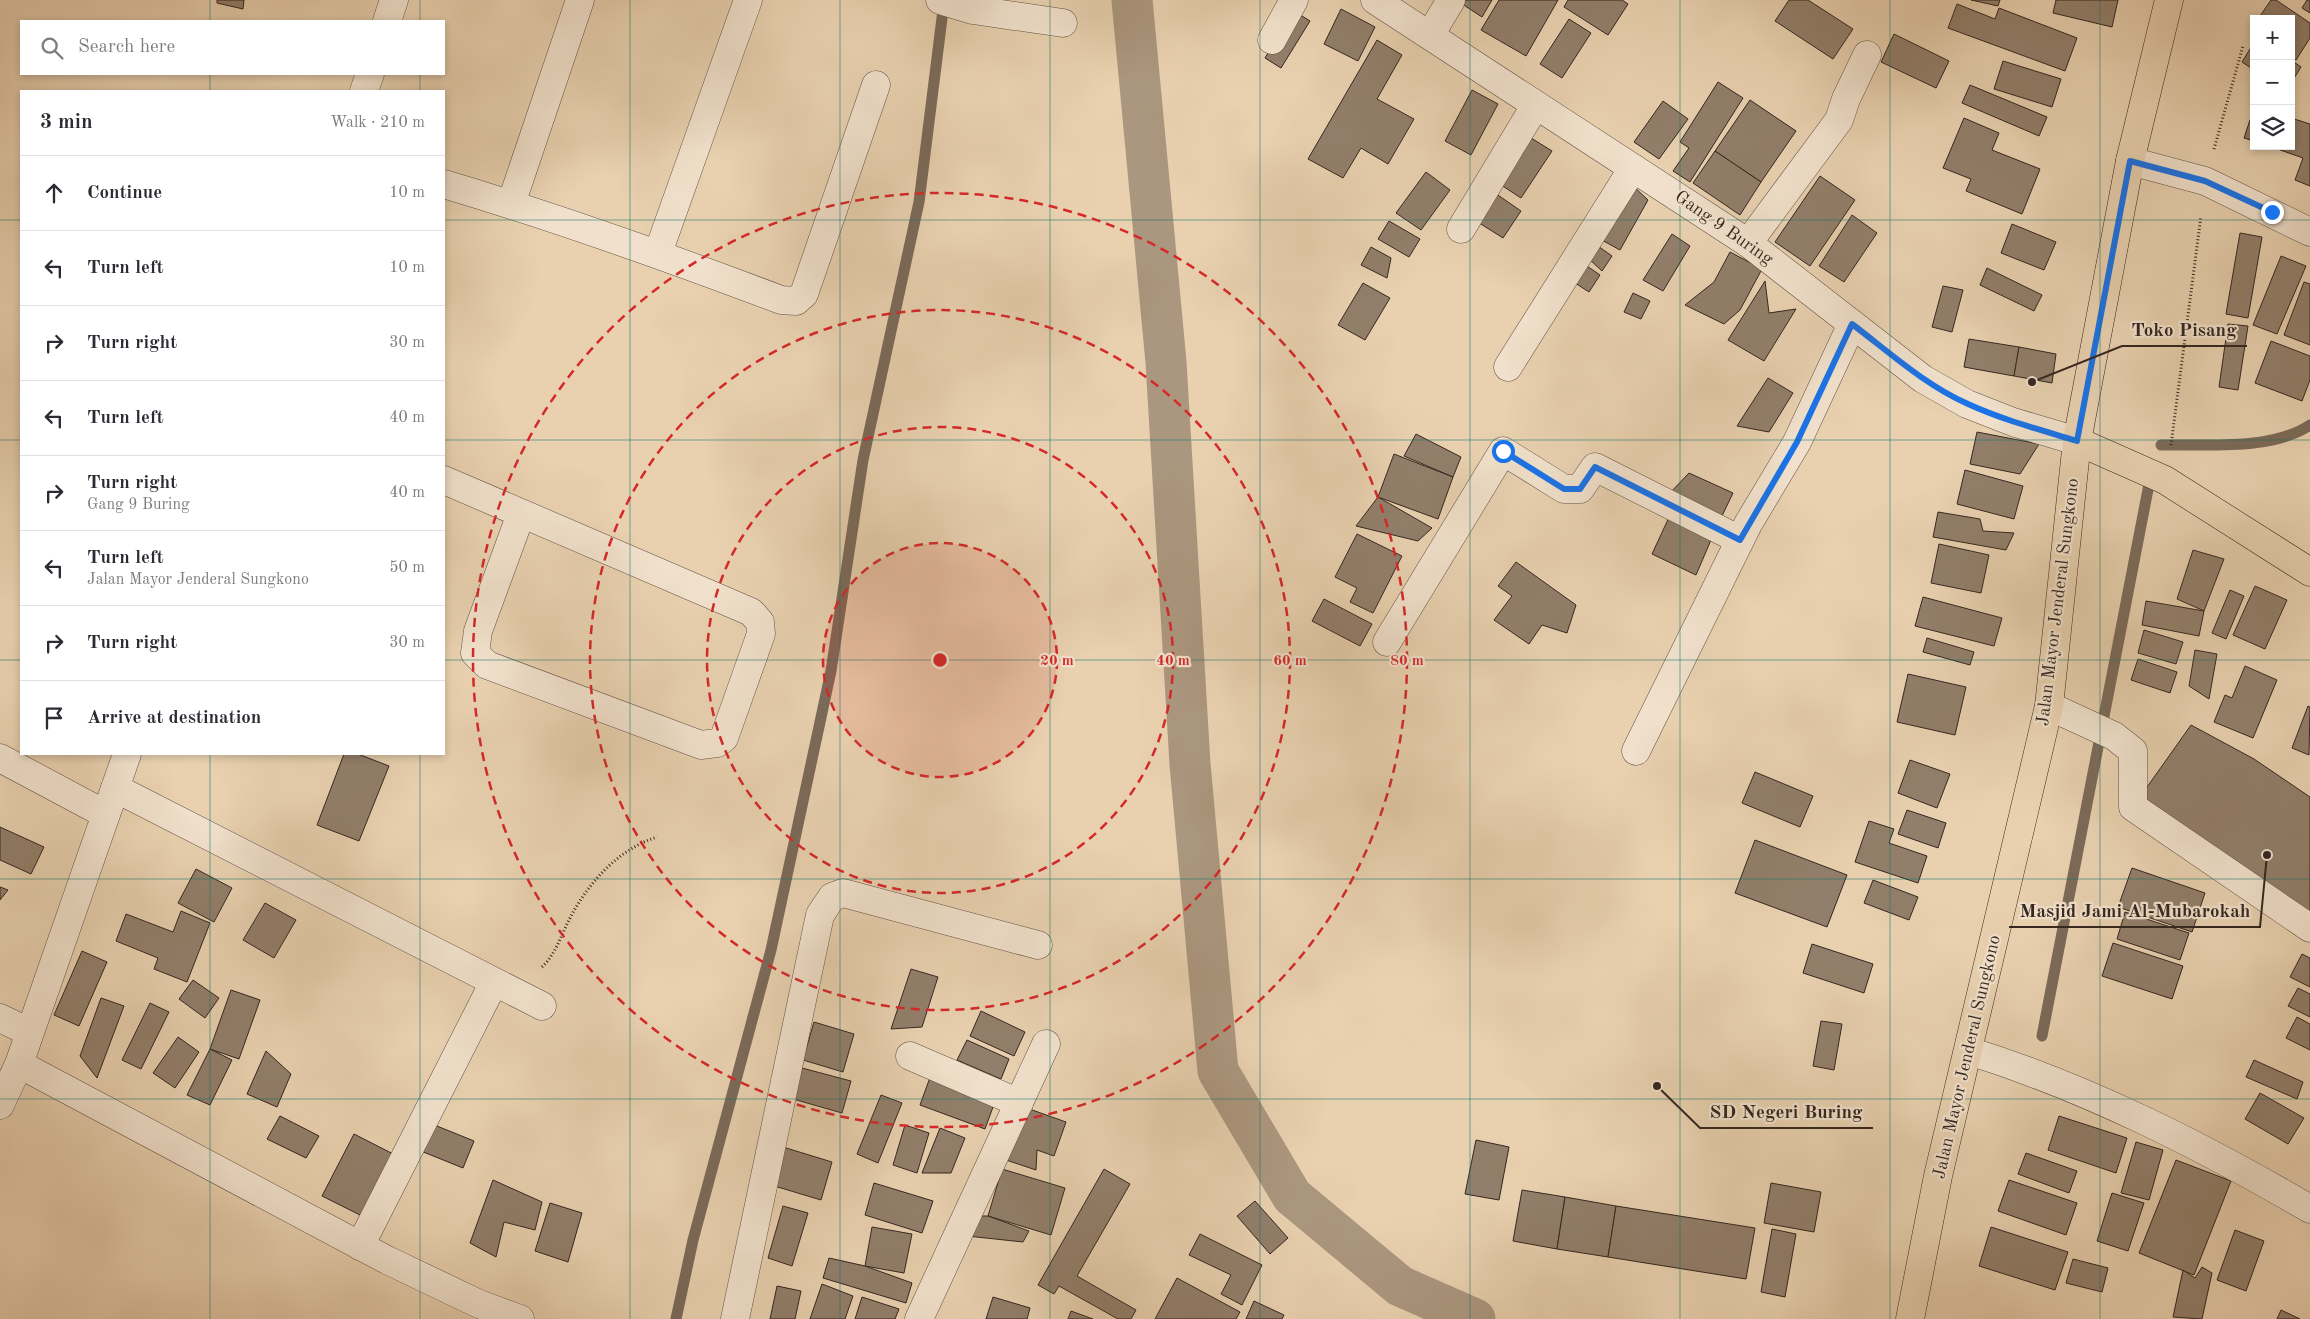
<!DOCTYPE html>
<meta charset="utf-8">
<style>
body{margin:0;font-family:"Old Standard TT",serif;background:#f7f7f7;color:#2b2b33}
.controls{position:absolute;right:15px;top:15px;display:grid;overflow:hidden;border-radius:0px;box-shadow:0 2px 8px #0003}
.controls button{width:45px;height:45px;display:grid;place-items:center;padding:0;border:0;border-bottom:1px solid #e1e1e2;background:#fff;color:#2b2b33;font:25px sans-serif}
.stop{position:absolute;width:15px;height:15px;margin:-11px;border:4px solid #1a73e8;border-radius:50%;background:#fff}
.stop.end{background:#1a73e8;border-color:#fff;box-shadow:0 1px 5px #0008}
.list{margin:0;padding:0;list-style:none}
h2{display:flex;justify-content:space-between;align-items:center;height:65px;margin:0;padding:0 20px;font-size:21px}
h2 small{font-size:16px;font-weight:400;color:#7c7c81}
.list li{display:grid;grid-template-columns:32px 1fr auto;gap:15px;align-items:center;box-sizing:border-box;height:75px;padding:0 20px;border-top:1px solid #e1e1e2}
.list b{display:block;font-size:19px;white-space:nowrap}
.list p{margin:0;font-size:16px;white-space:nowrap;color:#7c7c81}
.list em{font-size:16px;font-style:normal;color:#7c7c81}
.icon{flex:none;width:28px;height:28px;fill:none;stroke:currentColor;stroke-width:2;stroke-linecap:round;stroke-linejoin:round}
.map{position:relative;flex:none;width:2310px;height:1319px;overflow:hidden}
.search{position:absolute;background:#fff;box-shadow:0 2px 8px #0003;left:20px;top:20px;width:425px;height:55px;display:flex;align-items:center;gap:12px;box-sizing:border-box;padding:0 18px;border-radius:0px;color:#7c7c81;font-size:19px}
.panel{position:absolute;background:#fff;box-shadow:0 2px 8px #0003;left:20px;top:90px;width:425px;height:665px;border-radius:0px}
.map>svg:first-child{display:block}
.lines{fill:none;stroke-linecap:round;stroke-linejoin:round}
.stream{stroke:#7b6a59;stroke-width:11}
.canal{stroke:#ab977f;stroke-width:41}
.building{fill:#927f6b;stroke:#342620}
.minor-casing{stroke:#615144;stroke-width:29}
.major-casing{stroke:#342620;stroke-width:29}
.path{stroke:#342620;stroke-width:3;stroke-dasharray:1 2.5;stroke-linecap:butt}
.minor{stroke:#f1e1cc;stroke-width:28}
.major{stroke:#e9d1b0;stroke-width:28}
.route{stroke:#1a73e8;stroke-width:6}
.grid{fill:none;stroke:#0f766e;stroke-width:1;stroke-opacity:0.55}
.ring{fill:none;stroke:#d62828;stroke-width:2.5;stroke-dasharray:9 6}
.labels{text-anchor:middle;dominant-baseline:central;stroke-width:4.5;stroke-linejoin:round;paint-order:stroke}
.street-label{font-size:18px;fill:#342620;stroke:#f1e1cc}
.centre{fill:#d62828;stroke:#f1e1cc;stroke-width:2.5}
.ring-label{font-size:15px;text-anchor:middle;font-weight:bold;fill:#d62828;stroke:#f1e1cc;stroke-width:4.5;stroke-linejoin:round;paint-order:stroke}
.leader{fill:none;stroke:#342620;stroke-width:2}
.callout-dot{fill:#342620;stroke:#f1e1cc;stroke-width:2}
.callout-label{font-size:19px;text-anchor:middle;font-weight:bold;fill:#342620;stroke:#f1e1cc;stroke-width:4.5;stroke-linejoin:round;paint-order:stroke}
</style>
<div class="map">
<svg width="2310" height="1319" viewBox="0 0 2310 1319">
<rect width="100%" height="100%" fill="#e9d1b0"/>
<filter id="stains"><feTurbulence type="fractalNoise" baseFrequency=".004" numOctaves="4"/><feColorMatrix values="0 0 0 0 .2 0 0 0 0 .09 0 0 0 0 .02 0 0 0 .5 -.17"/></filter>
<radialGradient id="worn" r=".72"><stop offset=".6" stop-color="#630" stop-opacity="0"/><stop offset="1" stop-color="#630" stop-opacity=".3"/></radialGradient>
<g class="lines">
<g class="stream">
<path d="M2161,445C2207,444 2271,451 2310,425"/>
<path d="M2042,1036L2151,474"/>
<path d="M676,1319L693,1240L771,950L831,671L863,460L919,202L944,2"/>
</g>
<path class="canal" d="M1132,0L1166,362L1190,764L1218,1071L1292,1196L1400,1286L1475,1319"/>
</g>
<g class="building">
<path d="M217,0H244L243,9L217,3Z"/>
<path d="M1456,0H1492L1482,17Z"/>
<path d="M1499,0H1558L1526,56L1481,30Z"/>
<path d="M1568,0H1622L1628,4L1608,35L1564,7Z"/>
<path d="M1789,0H1808L1853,29L1833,59L1775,21Z"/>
<path d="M1971,0H2000L1998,6Z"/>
<path d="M2056,0H2118L2112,27L2053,13Z"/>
<path d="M2271,0H2276L2310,23V38L2296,60L2291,57V19H2258Z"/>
<path d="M2307,0H2310V13L2302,8Z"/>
<path d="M1957,4L1995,19L1999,8L2077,38L2065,71L1948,28Z"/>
<path d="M1341,9L1375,27L1358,61L1324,44Z"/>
<path d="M1294,11L1310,21L1281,68L1265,58Z"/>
<path d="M1569,19L1591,33L1562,78L1540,64Z"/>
<path d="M1894,34L1949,61L1936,88L1881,62Z"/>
<path d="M1377,40L1402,55L1377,99L1414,119L1388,164L1361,148L1343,178L1308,159Z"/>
<path d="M2253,44L2254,45V70L2242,62Z"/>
<path d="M2291,60L2301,67L2291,83Z"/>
<path d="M2003,61L2061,79L2052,107L1994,89Z"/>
<path d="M1718,82L1743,98L1690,182L1673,171L1689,148L1680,142Z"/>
<path d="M1970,85L2047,117L2039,136L1962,103Z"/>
<path d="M1472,90L1498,104L1471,155L1445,141Z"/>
<path d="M1750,100L1796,131L1761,182L1715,151Z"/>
<path d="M1663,101L1688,119L1659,159L1634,142Z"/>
<path d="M1964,118L1999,133L1992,150L2040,169L2022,214L1966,191L1971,179L1943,168Z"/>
<path d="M2291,118L2310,124V186L2295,180L2303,158L2269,146H2291Z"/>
<path d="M2250,120L2254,122V141L2244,138Z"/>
<path d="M1523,133L1552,151L1521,198L1492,179Z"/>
<path d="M1715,151L1761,182L1740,215L1693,183Z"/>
<path d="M1426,172L1450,190L1421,230L1396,213Z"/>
<path d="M1820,176L1855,200L1810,266L1775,242Z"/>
<path d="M1631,184L1648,200L1620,250L1600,239Z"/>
<path d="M1492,191L1521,211L1503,238L1473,219Z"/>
<path d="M1852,215L1877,233L1844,282L1819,266Z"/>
<path d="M1389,221L1420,239L1409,257L1378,239Z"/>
<path d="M2012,224L2056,242L2044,270L2001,253Z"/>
<path d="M2240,233L2262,237L2248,318L2226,314Z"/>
<path d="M1672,234L1690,246L1663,291L1643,280Z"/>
<path d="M1595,244L1612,256L1602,271L1587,257Z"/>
<path d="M1371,247L1391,258L1387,278L1361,265Z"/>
<path d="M1730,252L1762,269L1740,310L1724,324L1685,305L1714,282Z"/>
<path d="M2281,256L2306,266L2277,334L2253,325Z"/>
<path d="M1581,262L1600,275L1589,292L1572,281Z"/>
<path d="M1987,268L2042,295L2034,311L1980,285Z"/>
<path d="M1765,281L1769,313L1796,309L1764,361L1728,340Z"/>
<path d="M2304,282L2310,284V345L2284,335Z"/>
<path d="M1363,283L1390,298L1365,340L1338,325Z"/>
<path d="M1943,286L1963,290L1952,332L1932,327Z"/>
<path d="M1633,293L1650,301L1641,319L1624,312Z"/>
<path d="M2228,324L2248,326L2238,390L2219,387Z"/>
<path d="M1969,339L2019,347L2014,376L1964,367Z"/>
<path d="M2271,341L2310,356V380L2302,401L2255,383Z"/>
<path d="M2019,347L2056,354L2052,383L2014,376Z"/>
<path d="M1768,378L1793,393L1769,432L1737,426Z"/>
<path d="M1977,432L2039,444L2020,474L1970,464Z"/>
<path d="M1416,434L1461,457L1453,477L1404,456Z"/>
<path d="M1394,454L1453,477L1438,519L1378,497Z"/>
<path d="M1965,470L2023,486L2014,519L1957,504Z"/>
<path d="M1689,473L1733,493L1721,518L1669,494Z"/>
<path d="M1378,497L1432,528L1418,541L1356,526Z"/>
<path d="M1938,512L1980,519L1983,531L2014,533L2006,550L1933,537Z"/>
<path d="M1671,513L1714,533L1696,575L1652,554Z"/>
<path d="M1357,534L1402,556L1373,613L1350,602L1357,588L1335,577Z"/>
<path d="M1939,544L1989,555L1981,593L1931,583Z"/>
<path d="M2193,550L2224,559L2204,611L2177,599Z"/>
<path d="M1516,562L1576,605L1567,633L1542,625L1529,644L1494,620L1512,596L1498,586Z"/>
<path d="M2255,586L2287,600L2265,649L2233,635Z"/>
<path d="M2230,590L2244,596L2226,639L2212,633Z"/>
<path d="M1923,597L2002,618L1994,646L1915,626Z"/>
<path d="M1324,599L1372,624L1360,646L1312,621Z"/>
<path d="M2146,601L2204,611L2199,636L2142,625Z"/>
<path d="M2144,630L2183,642L2176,664L2138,653Z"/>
<path d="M1927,638L1974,652L1970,665L1923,652Z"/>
<path d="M2195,650L2217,654L2209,699L2189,686Z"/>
<path d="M2138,659L2177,672L2170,693L2131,680Z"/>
<path d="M2245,666L2277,680L2253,738L2214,722L2225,695L2232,698Z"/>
<path d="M1908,674L1966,687L1955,735L1897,722Z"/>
<path d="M2308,706L2310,707L2309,755L2292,748Z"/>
<path d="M2191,725L2254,759L2310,797V913L2140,797Z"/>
<path d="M344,754H358L389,766L359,841L317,825Z"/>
<path d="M1910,760L1950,774L1937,808L1898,793Z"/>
<path d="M1755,772L1813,796L1800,827L1742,803Z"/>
<path d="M1907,810L1946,823L1938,848L1898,834Z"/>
<path d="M1869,821L1894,829L1889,843L1927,856L1918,883L1855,862Z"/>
<path d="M0,827L44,847L31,874L0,860Z"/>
<path d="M1755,840L1847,875L1827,927L1735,893Z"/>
<path d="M2132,868L2205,893L2192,932L2118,907Z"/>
<path d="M196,869L232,888L214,922L178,903Z"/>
<path d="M1873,880L1918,897L1909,920L1864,903Z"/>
<path d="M0,887L8,890L0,900Z"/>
<path d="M265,903L296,920L274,958L243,940Z"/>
<path d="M181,911L210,923L187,982L154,969L158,958L116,941L126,914L173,932Z"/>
<path d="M2125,912L2189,933L2180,960L2117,939Z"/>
<path d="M2113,943L2183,966L2172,999L2102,976Z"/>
<path d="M1812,944L1873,964L1864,993L1803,973Z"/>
<path d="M82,951L107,962L79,1026L54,1015Z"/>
<path d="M2302,954L2310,958V987L2290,977Z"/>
<path d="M911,969L938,977L922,1027L891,1029Z"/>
<path d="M193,980L219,998L205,1018L179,999Z"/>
<path d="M2298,988L2310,994V1017L2288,1006Z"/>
<path d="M231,990L260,1000L239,1059L210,1049Z"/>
<path d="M101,998L124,1006L97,1078L80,1056Z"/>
<path d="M150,1003L169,1012L141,1069L122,1060Z"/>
<path d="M981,1011L1025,1032L1014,1056L970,1036Z"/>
<path d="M2297,1017L2310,1024V1050L2286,1038Z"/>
<path d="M1821,1021L1842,1024L1834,1070L1813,1066Z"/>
<path d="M814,1022L854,1034L843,1072L803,1060Z"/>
<path d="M178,1037L199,1052L175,1088L153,1073Z"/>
<path d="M967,1040L1009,1059L1001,1079L957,1060Z"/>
<path d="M210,1049L232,1060L210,1105L187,1095Z"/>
<path d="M266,1051L291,1074L277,1107L247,1094Z"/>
<path d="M2254,1060L2303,1082L2297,1099L2246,1077Z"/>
<path d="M802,1068L851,1081L842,1113L793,1099Z"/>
<path d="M932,1072L997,1096L985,1129L920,1105Z"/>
<path d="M2260,1093L2304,1118L2288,1144L2245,1119Z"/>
<path d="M881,1095L902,1103L878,1163L857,1154Z"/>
<path d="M1021,1106L1066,1122L1054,1156L1037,1150L1036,1170L1003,1159Z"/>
<path d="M280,1116L319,1136L306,1158L267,1139Z"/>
<path d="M2059,1116L2127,1138L2116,1173L2048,1150Z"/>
<path d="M427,1122L474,1141L463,1168L416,1149Z"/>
<path d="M905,1125L929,1133L917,1173L893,1165Z"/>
<path d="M940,1128L965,1138L951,1173H922Z"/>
<path d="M354,1134L399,1157L368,1219L322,1196Z"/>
<path d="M1476,1140L1509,1147L1499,1200L1465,1194Z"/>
<path d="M2136,1142L2163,1150L2149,1200L2121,1193Z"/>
<path d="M783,1147L832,1162L821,1200L771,1185Z"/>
<path d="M2026,1153L2077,1171L2069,1193L2018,1174Z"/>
<path d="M2176,1160L2231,1181L2194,1275L2139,1253Z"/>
<path d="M1002,1169L1065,1188L1051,1235L988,1216Z"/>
<path d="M1104,1169L1130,1184L1077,1276L1136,1310L1131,1319H1118L1059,1286L1054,1294L1038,1285Z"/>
<path d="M493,1180L542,1202L535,1230L504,1222L496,1257L470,1243Z"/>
<path d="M2009,1180L2077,1203L2066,1235L1998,1211Z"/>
<path d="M874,1183L933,1201L922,1233L865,1215Z"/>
<path d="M1771,1183L1821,1192L1814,1232L1764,1223Z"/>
<path d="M1522,1190L1565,1197L1557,1249L1513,1241Z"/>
<path d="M2112,1193L2144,1203L2128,1251L2097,1241Z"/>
<path d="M1565,1197L1616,1206L1608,1257L1557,1249Z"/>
<path d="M1255,1201L1288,1238L1270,1254L1237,1216Z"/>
<path d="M550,1203L582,1213L568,1262L535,1251Z"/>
<path d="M783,1206L808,1213L792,1266L768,1258Z"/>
<path d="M1616,1206L1755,1228L1746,1279L1608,1257Z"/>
<path d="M978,1216H988L1029,1231L1023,1242L967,1236Z"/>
<path d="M872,1227L912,1234L904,1273L865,1266Z"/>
<path d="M1991,1227L2068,1252L2055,1290L1979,1266Z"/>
<path d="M1772,1229L1796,1234L1785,1297L1761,1292Z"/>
<path d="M2235,1230L2264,1241L2246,1291L2217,1280Z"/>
<path d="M1200,1234L1262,1265L1242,1305L1221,1294L1231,1275L1189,1255Z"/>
<path d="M829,1258L865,1266L912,1283L906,1303L823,1278Z"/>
<path d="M2073,1259L2108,1268L2102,1292L2066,1283Z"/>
<path d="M2202,1267L2212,1273L2202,1319L2173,1317L2183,1270L2195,1278Z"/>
<path d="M1177,1278L1240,1312L1236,1319H1155Z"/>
<path d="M822,1284L853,1296L845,1319H810Z"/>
<path d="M777,1286L801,1291L795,1319H770Z"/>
<path d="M862,1297L899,1309L895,1319H855Z"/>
<path d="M993,1297L1030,1308L1027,1319H986Z"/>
<path d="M1254,1301L1284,1315L1282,1319H1246Z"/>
<path d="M2281,1310L2300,1319H2277Z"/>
<path d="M1071,1311L1093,1319H1068Z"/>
</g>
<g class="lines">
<defs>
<g id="minor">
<path d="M940,0L973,10L1063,23"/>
<path d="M1375,0L1748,243L1923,379L1967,404L2013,422L2077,441"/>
<path d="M387,21L394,0"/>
<path d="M1430,35L1451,0"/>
<path d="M1272,40L1294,0"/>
<path d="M364,91L370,74"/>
<path d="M2130,161L2205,181L2310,232"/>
<path d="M444,184C558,218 670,258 781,300L796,301L804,294L876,85"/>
<path d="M511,204L580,0"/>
<path d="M1461,229L1535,106"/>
<path d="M1748,243L1839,120L1846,99L1867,55"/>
<path d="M658,253L748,0"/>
<path d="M1508,367L1633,168"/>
<path d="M444,480L751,612L760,622L761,634L724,738L717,743L701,745L487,665L475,653L478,631L521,514"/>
<path d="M1387,642L1503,451L1564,489H1580L1595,467L1740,540"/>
<path d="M2049,706L2114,736L2133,751V807L2310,928"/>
<path d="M1636,751L1748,524L1797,442L1852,324"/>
<path d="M0,758L105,814"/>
<path d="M115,788L542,1006"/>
<path d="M0,1018L29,1032"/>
<path d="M1969,1051C2088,1088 2202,1146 2310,1209"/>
<path d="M910,1056L1019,1103"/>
<path d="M19,1064L387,1260L479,1304L520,1319"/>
<path d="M0,1105L19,1064L127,754"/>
<path d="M360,1246L494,982"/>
<path d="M735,1319L820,915L832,897L843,893L1038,945"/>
<path d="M919,1319L1046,1044"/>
</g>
<g id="major">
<path d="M2077,441L2165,480L2310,572"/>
<path d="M1910,1319L1938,1176L2049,706L2077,441L2130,161L2169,0"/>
</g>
</defs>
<use href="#minor" class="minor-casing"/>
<use href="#major" class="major-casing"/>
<g class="path">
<path d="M2214,149L2243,46"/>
<path d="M2171,445L2201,216"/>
<path d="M542,967C555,955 561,936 569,920C588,883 617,850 657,837"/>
</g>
<use href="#minor" class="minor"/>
<use href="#major" class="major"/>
</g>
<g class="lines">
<path class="route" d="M1503,451L1564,489H1580L1595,467L1740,540L1797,442L1852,324C1889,352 1925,385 1968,404C2003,420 2041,430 2077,441L2130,161L2205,181L2272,212"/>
</g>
<path class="grid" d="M210,0V21M420,0V21M630,0V1319M840,0V1319M1050,0V1319M1260,0V1319M1470,0V1319M1680,0V1319M1890,0V1319M2100,0V1319M210,74V91M420,74V91M0,220H21M444,220H2310M0,440H21M444,440H2310M0,660H21M444,660H2310M210,754V1319M420,754V1319M0,879H2310M0,1099H2310"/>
<circle cx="940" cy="660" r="117" fill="#d62828" fill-opacity=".12"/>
<g class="ring">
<circle cx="940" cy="660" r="117"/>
<circle cx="940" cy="660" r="233"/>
<circle cx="940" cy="660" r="350"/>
<circle cx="940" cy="660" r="467"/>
</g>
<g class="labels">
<g class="street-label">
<text transform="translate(1724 228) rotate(35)">Gang 9 Buring</text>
<text transform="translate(2058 602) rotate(-83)">Jalan Mayor Jenderal Sungkono</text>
<text transform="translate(1967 1057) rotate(-77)">Jalan Mayor Jenderal Sungkono</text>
</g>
</g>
<circle cx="940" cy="660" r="8" class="centre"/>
<g class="ring-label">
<text x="1057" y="665">20 m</text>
<text x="1173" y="665">40 m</text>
<text x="1290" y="665">60 m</text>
<text x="1407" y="665">80 m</text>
</g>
<path class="leader" d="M2032 382L2122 346H2247M2267 855L2260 927H2009M1657 1086L1700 1128H1873"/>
<g class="callout-dot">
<circle cx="2032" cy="382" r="5"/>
<circle cx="2267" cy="855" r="5"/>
<circle cx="1657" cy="1086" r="5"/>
</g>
<g class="callout-label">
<text x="2184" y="336">Toko Pisang</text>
<text x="2135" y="917">Masjid Jami Al-Mubarokah</text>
<text x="1786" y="1118">SD Negeri Buring</text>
</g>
<rect width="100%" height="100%" filter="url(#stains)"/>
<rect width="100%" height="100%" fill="url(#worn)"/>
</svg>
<div class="controls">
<button>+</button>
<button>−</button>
<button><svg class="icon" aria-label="layers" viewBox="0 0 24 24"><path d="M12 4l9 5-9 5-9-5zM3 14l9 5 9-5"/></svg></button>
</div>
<div class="stop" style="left:1503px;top:451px"></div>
<div class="stop end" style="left:2272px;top:212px"></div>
<div class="search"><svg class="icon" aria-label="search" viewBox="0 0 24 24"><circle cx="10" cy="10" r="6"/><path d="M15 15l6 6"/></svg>Search here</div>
<section class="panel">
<h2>3 min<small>Walk · 210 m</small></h2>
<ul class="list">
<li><svg class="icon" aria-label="ahead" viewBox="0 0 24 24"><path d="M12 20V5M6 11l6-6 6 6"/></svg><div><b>Continue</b></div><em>10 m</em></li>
<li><svg class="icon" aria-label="left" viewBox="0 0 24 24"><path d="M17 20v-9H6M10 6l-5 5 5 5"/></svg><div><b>Turn left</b></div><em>10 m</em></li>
<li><svg class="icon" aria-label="right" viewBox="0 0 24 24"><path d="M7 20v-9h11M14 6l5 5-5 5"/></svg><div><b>Turn right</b></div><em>30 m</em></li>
<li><svg class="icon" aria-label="left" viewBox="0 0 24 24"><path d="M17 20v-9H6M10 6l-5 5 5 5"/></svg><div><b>Turn left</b></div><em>40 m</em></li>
<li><svg class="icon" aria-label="right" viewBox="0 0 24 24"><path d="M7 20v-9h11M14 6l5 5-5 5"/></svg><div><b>Turn right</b><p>Gang 9 Buring</p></div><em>40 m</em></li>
<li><svg class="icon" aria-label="left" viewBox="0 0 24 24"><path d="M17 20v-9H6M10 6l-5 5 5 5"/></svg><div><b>Turn left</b><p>Jalan Mayor Jenderal Sungkono</p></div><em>50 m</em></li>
<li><svg class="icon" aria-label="right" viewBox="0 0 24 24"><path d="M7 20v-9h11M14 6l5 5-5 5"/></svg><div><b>Turn right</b></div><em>30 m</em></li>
<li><svg class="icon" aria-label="arrive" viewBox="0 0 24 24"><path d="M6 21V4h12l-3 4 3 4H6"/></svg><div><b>Arrive at destination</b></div></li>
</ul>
</section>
</div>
